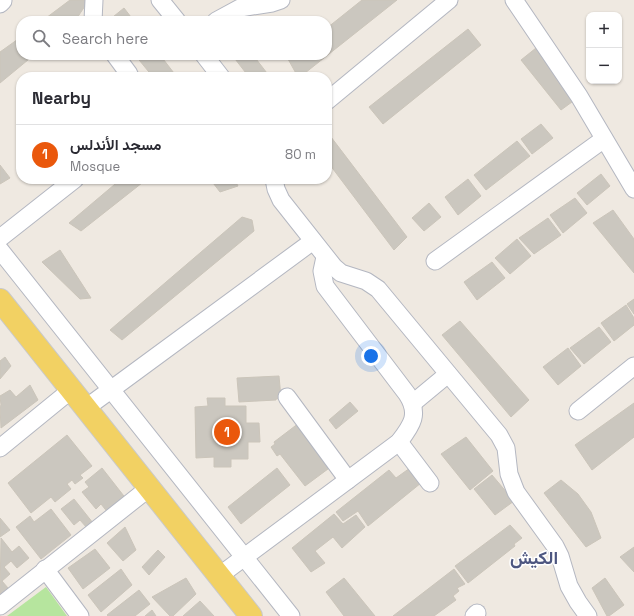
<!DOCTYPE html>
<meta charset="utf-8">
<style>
body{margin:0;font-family:"Space Grotesk",Vazirmatn,sans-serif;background:#f2f2f3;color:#2b2b33}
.controls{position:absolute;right:12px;top:12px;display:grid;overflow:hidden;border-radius:8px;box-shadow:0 1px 3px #0004}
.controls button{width:36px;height:36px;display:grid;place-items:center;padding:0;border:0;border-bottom:1px solid #e1e1e2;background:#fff;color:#2b2b33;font:20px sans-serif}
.you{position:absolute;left:371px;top:356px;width:14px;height:14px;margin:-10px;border:3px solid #fff;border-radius:50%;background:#1a73e8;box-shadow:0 0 0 6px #1a73e833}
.badge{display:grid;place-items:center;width:26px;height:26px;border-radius:50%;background:#ea580c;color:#fff;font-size:13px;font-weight:700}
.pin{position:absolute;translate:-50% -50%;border:2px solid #fff;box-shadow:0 1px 4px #0006}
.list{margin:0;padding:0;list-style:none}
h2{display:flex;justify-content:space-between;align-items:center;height:52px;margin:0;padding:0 16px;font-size:17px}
h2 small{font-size:13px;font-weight:400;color:#7c7c81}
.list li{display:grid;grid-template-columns:26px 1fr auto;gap:12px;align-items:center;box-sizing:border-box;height:60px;padding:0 16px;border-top:1px solid #e1e1e2}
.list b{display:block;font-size:15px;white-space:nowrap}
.list p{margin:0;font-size:13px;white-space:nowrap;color:#7c7c81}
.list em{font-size:13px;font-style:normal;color:#7c7c81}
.icon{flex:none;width:22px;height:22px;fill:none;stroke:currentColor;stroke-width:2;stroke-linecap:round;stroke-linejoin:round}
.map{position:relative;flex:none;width:634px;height:616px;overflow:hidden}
.search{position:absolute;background:#fff;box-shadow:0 1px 3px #0004;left:16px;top:16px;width:316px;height:44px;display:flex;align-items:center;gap:10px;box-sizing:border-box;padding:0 14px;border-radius:16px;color:#7c7c81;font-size:15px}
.panel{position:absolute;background:#fff;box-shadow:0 1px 3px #0004;left:16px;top:72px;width:316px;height:112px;border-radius:16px}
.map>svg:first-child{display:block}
.green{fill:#b6e59e}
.building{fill:#cbc7bf;stroke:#cbc5ba}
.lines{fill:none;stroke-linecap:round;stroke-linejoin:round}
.minor-casing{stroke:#b4b7c1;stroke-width:19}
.major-casing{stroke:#c9c9c9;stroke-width:24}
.minor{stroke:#fff;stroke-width:17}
.major{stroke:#f2d163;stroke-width:22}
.labels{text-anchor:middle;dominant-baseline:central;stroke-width:3;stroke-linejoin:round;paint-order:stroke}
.district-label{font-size:18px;font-weight:bold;fill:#4d5680;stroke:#fff}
</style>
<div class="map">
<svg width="634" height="616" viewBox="0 0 634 616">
<rect width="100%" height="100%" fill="#efe9e1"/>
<path class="green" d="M46,587L67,616H7Z"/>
<g class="building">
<path d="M70,0H89L75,21H42Z"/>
<path d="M362,0H397L300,77H298L288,59L293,55H327V28Z"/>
<path d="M124,8L134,21H108Z"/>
<path d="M468,29L481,45L383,124L369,107Z"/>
<path d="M21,37V55H34L0,83V52Z"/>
<path d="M536,48L576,99L561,110L521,60Z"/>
<path d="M135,55H160L177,77H153Z"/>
<path d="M232,55H253L270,77H249Z"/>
<path d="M541,124L553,138L532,154L521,139Z"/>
<path d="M331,137L407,237L394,250L327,161V141Z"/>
<path d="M517,141L530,156L486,190L474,175Z"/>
<path d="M0,165L10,178L0,184Z"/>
<path d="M601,174L610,186L587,205L577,193Z"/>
<path d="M121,179H147L81,231L69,223Z"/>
<path d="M210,179H234L238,186L220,192Z"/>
<path d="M468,179L481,196L458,215L445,197Z"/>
<path d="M575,198L587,213L563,233L550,215Z"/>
<path d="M429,203L441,217L424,231L412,218Z"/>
<path d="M613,210L634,239V273L593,223Z"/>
<path d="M242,217L252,220L254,231L122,340L110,330Z"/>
<path d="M548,218L561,235L534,254L519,238Z"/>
<path d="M517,239L531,256L510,274L495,258Z"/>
<path d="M60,250L91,298L80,299L42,262Z"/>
<path d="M492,262L505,278L477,300L464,282Z"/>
<path d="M634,299V314L627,304Z"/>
<path d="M626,305L634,318V325L614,341L601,323Z"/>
<path d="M460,321L529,400L511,417L442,335Z"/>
<path d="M599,327L611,342L584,364L570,348Z"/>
<path d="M568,348L581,366L558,385L543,367Z"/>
<path d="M5,357L11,366L0,379V361Z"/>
<path d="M279,376L281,398L276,399V400L239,402L237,378Z"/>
<path d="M30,385L38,400L1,428L0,407L1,405L0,396L10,390L16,397Z"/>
<path d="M207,398H225V406H246V423H259L260,442H248V459H231V467H214V457L196,458L195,407L208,406Z"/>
<path d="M350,402L358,411L336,429L329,420Z"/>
<path d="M634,403V437L592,470L575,445Z"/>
<path d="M299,423L332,466L305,486L280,454L277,456L271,447L275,444L274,442Z"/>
<path d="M67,435L92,466L80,475L83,478L75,484L72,480L67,484L71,489L55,502L51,497L31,513L8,483Z"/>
<path d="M466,437L493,471L470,490L441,454Z"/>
<path d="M102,468L127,500L109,514L101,504L96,509L82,492L89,487L85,482Z"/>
<path d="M277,468L290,485L241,524L228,507Z"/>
<path d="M410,468L421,483L368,526L358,511L343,521L336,512L389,470L396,478Z"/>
<path d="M492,475L514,501L495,515L474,489Z"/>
<path d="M561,480L578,494L591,512L601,538L586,547L544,493Z"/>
<path d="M74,499L93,523L87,528L80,520L74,525L61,509Z"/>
<path d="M51,509L71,535L41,559L16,527L30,516L34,522Z"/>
<path d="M334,514L343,524L356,515L365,527L342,548L333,537L315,551L325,563L311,572L292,548Z"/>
<path d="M0,518L10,530L0,537Z"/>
<path d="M510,525L522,538L514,544L515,546L468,583L455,566Z"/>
<path d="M125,527L136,550L123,561L107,543Z"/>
<path d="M1,538L12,552L19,546L29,558L17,568L11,561L4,567L10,574L2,581L8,588L0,595Z"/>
<path d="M634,547V572L620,557Z"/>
<path d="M95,549L110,568L83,589L68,568Z"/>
<path d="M158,550L165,557L149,575L142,567Z"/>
<path d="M121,569L132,585L101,612L88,595Z"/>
<path d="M454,569L465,584L457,588L459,591L453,596L456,600L434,616H393Z"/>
<path d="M186,578L196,594L173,616H170L152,597Z"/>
<path d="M344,578L375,616H344L326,592Z"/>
<path d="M605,578L624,605L609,616H607L592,588Z"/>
<path d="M139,590L150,604L135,616H108L107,615Z"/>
<path d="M200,601L214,616H183Z"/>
<path d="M152,610L156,616H145Z"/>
</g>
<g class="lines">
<defs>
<g id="minor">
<path d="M160,0L177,21"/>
<path d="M514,0L579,96L634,189"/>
<path d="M0,4L3,1"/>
<path d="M93,21L94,0"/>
<path d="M216,21L240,8L272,3L281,0"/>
<path d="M115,55L129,74"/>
<path d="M204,55L221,77"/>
<path d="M327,101L449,0"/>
<path d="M274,179L276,189L281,200L334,267L341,273L366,281L378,289L499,435L506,448L509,474L516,492L555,546L560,556L569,586L578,602L588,616"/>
<path d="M0,238L75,179"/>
<path d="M0,250L291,616"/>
<path d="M435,261L604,139"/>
<path d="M287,397L348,480"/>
<path d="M413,403L448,374"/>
<path d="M86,408L313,241"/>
<path d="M578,411L634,366"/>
<path d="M399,442L430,483"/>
<path d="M0,448L71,390"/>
<path d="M45,569L80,616"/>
<path d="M219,576L399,442C412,425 420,414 407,394L325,286L322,271L325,257"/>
<path d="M0,606L149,488"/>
<path d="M474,616L477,613"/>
</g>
<path id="major" d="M0,300L251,616"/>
</defs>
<use href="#minor" class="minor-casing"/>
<use href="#major" class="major-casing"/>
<use href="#minor" class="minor"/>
<use href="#major" class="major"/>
</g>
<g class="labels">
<g class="district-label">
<text x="534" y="557">الكيش</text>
</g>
</g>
</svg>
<div class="controls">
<button>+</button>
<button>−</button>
</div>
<div class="you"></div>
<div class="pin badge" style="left:227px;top:432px">1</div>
<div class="search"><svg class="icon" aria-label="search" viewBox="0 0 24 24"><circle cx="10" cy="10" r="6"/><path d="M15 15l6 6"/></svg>Search here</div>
<section class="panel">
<h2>Nearby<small></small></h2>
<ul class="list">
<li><span class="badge">1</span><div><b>مسجد الأندلس</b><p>Mosque</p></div><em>80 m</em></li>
</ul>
</section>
</div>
